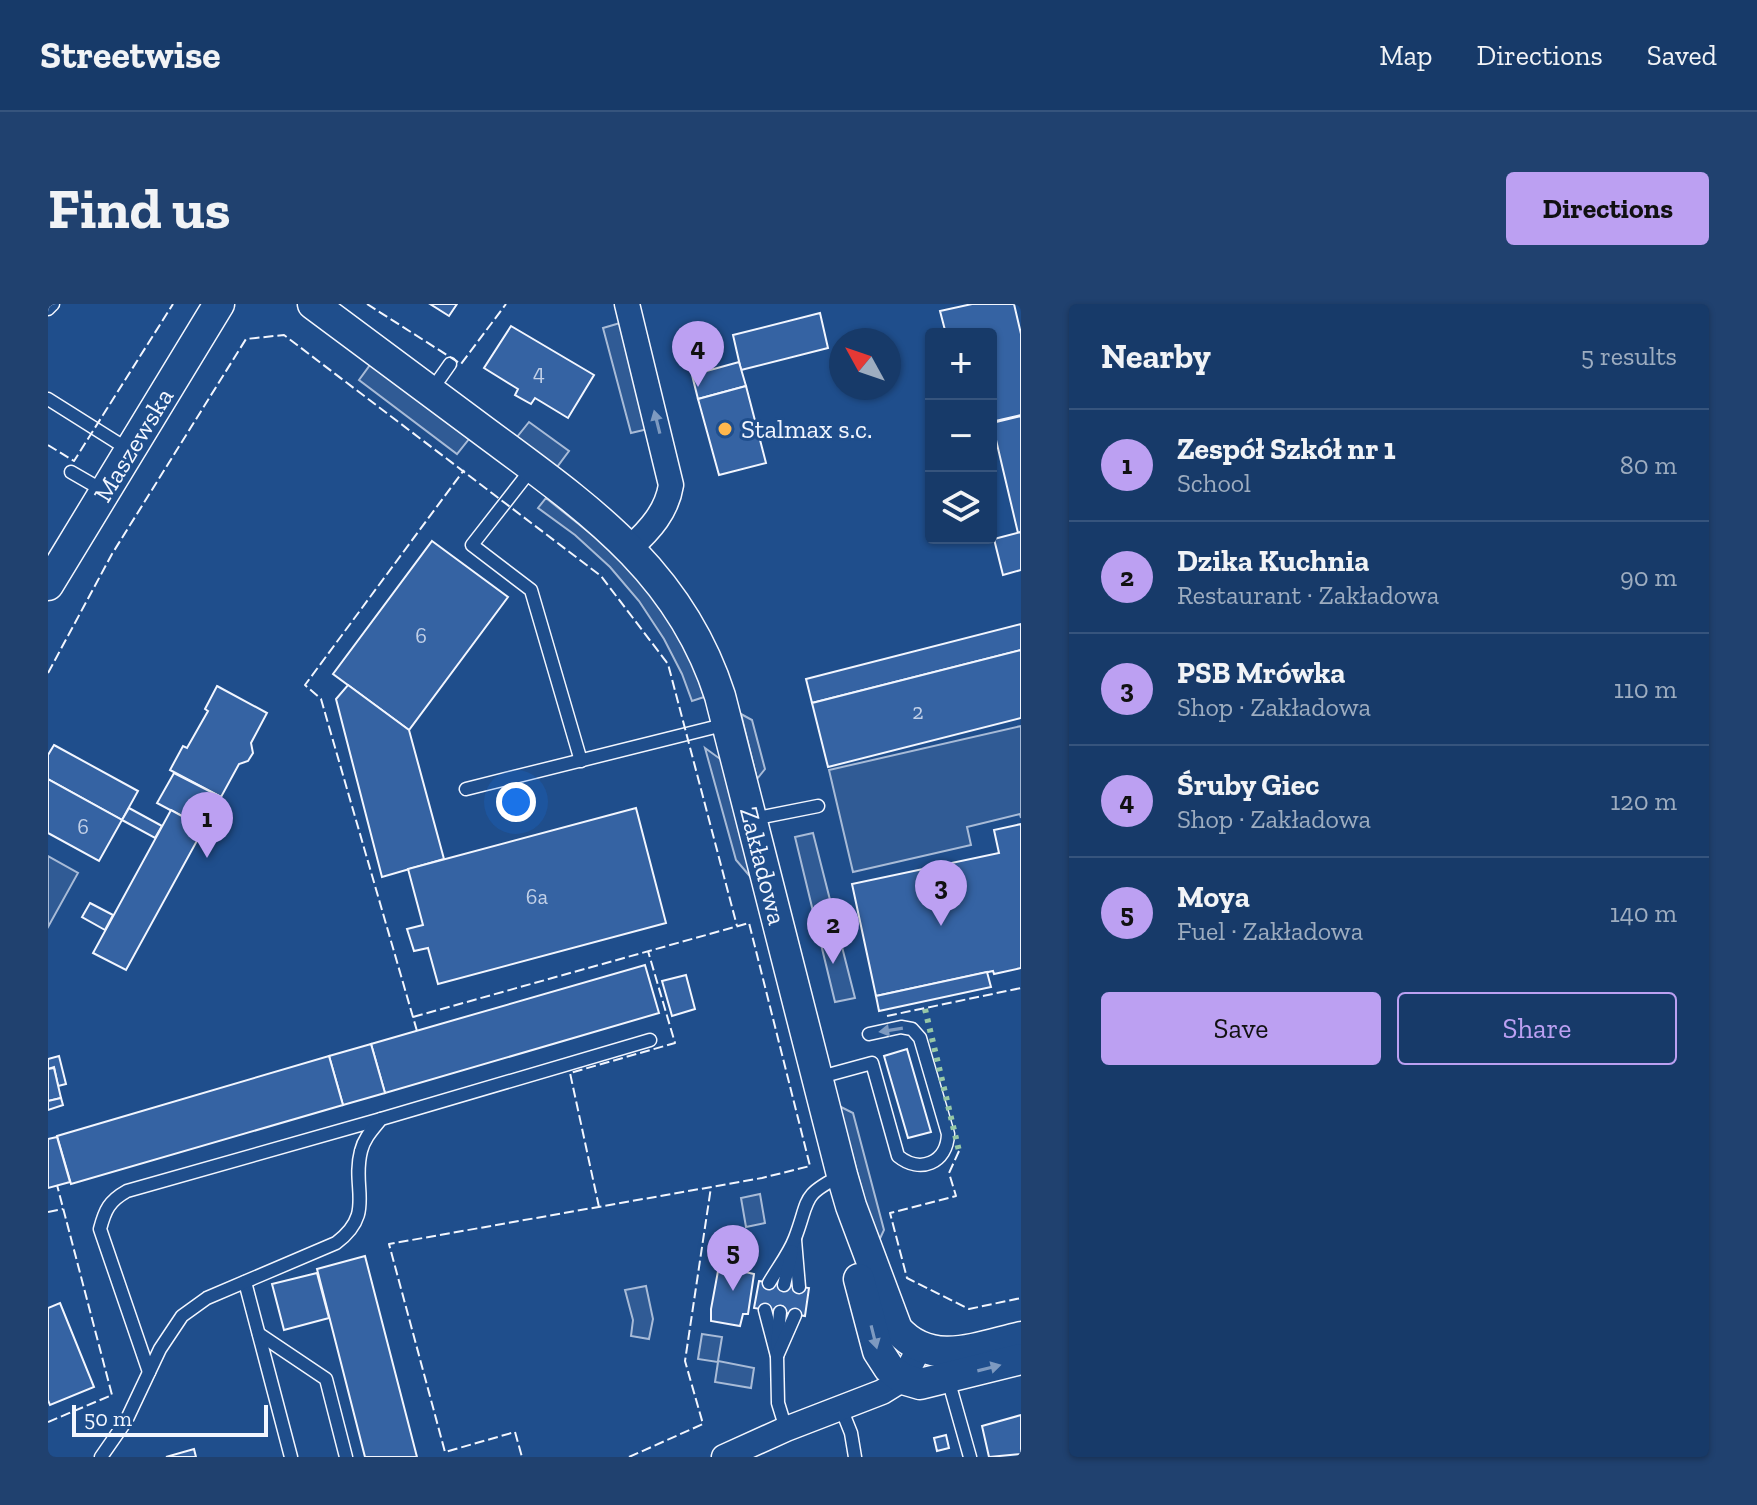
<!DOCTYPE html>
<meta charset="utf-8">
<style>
body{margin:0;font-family:"Zilla Slab",serif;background:#20416f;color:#f1f3f6}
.controls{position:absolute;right:24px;top:24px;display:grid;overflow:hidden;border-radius:8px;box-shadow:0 2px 6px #0004}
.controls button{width:72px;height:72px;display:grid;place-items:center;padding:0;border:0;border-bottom:2px solid #36547d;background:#173a69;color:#f1f3f6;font:40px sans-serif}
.compass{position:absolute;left:781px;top:24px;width:72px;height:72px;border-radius:50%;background:#173a69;box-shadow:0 2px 6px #0004;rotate:310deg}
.scale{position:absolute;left:24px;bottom:20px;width:196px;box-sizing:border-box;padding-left:8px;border:4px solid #f2f6ff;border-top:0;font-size:22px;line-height:28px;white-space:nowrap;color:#f2f6ff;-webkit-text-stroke:6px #1f4e8c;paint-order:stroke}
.you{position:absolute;left:468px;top:498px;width:28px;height:28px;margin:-20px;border:6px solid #fff;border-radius:50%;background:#1a73e8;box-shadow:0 0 0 12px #1a73e833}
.badge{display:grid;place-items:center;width:52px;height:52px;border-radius:50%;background:#bca0f2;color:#111;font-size:26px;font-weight:700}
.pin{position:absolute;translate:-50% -66px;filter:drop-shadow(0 2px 4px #0008)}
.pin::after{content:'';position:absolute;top:42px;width:28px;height:24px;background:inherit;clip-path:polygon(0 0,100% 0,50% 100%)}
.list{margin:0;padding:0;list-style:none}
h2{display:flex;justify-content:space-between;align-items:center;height:104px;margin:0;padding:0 32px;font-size:34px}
h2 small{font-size:26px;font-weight:400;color:#9eadc0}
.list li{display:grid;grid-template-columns:52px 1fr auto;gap:24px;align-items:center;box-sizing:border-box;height:112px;padding:0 32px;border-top:2px solid #36547d}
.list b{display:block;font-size:30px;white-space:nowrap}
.list p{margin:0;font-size:26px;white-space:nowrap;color:#9eadc0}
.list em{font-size:26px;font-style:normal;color:#9eadc0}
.actions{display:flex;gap:16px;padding:24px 32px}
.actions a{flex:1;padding:18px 0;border:2px solid #bca0f2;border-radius:8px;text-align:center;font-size:28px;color:#bca0f2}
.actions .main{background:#bca0f2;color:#111}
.icon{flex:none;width:44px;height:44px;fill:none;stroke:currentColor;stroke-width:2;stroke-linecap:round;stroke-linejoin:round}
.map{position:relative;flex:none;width:973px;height:1153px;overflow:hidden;border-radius:8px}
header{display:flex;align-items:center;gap:48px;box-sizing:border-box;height:112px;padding:0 40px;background:#173a69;border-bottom:2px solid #36547d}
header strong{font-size:38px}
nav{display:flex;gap:44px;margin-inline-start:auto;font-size:28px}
.intro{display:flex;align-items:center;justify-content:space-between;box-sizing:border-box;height:192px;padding:0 48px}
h1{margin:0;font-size:56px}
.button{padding:20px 36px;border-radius:8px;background:#bca0f2;color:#111;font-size:28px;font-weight:700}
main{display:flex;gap:48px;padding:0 48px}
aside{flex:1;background:#173a69;border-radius:8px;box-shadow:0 2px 6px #0004}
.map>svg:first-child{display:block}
.built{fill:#305b95;stroke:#a8bbd7;stroke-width:2}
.building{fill:#3563a3;stroke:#f2f6ff;stroke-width:2}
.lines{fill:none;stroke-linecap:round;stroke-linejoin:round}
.service-casing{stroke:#f2f6ff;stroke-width:15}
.minor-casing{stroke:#f2f6ff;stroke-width:27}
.tertiary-casing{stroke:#f2f6ff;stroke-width:33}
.service{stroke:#1f4e8c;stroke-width:12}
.minor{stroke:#1f4e8c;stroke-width:24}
.tertiary{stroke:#1f4e8c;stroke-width:30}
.hedge{stroke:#97c8a6;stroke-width:6;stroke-dasharray:4 6;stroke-linecap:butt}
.fence{stroke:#f2f6ff;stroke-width:2;stroke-dasharray:10 4;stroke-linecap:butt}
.oneway{fill:#7e9ac0}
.poi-dot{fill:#ffb74d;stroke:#1f4e8c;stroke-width:3}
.labels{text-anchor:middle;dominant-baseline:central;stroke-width:6;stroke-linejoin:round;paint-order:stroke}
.number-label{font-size:22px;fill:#c3d1e8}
.poi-label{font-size:26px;fill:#f2f6ff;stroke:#1f4e8c;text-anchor:start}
.street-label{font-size:26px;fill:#f2f6ff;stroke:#1f4e8c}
</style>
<header>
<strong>Streetwise</strong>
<nav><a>Map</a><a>Directions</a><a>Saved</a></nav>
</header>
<div class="intro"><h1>Find us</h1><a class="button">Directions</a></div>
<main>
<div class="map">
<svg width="973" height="1153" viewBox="0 0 973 1153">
<rect width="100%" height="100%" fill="#1f4e8c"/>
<g class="built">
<path d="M572,19L600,125L583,129L555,24Z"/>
<path d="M322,61L421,135L409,150L311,76Z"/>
<path d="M481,118L521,147L509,163L469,133Z"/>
<path d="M498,194L572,253L602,290L627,327L647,365L656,393L644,397L634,370L616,335L591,297L562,263L527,231L490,204Z"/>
<path d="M693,410L704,416L717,465L709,475Z"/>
<path d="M973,422V514L972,510L919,523L923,541L805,568L781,466Z"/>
<path d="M657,444L675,457L706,577L688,556Z"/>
<path d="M765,529L807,694L787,698L747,533Z"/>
<path d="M0,552L30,569L0,623Z"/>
<path d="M791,802L805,809L836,926L829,941Z"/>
<path d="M712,890L717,919L698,923L693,894Z"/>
<path d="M598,982L605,1015L601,1035L583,1032L585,1016L577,986Z"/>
<path d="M654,1030L674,1033L670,1057L706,1064L703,1084L667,1078L670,1058L650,1055Z"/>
</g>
<g class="building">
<path d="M382,0H409L401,12Z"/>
<path d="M924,0H966L973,30V111L943,118V30H898L892,7Z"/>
<path d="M772,9L780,44L693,66L685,31Z"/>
<path d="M463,22L546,71L520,114L487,94L483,100L467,91L470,85L436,64Z"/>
<path d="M691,58L698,82L650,95L644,71Z"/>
<path d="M698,82L718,159L671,171L650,95Z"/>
<path d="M973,112V228L970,229L944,119Z"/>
<path d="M973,228V266L955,271L946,235Z"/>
<path d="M384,237L460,293L361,426L285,370Z"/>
<path d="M973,320V346L764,399L758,375Z"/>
<path d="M973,346V414L780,463L764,399Z"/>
<path d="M300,381L361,426L396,555L334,573L288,395Z"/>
<path d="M169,382L219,409L203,439L205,449L200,457L191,460L173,493L122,466L135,442L139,444L160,407L157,405Z"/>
<path d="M6,441L90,487L74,516L0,475V451Z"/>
<path d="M126,469L173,493L156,524L109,499Z"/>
<path d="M0,475L74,516L51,557L0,529Z"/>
<path d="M81,504L114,522L107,534L74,516Z"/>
<path d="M588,504L618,619L390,680L380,644L366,647L359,625L375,621L360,565Z"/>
<path d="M123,506L156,524L78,666L45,649Z"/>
<path d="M973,520V664L946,670L945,667L828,692L804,580L951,549L946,526Z"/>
<path d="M42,599L65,611L57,626L34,613Z"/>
<path d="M597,661L611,709L337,789L323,740Z"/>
<path d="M939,668L943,683L831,707L828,692Z"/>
<path d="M638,671L647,705L624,712L614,677Z"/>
<path d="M323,740L337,789L295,801L281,752Z"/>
<path d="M859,745L883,828L860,834L836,752Z"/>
<path d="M11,752L18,780L10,782L6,763L0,765V755Z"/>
<path d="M281,752L295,801L23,880L9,832Z"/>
<path d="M6,764L13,794L0,797V765Z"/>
<path d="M13,794L15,801L0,806V797Z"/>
<path d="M9,833L22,878L0,884V835Z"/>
<path d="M675,940L696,943L693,967L706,970L700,1010H695L692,1022L663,1017V1005Z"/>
<path d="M317,952L369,1153H317L269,965Z"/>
<path d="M269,969L281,1014L236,1026L224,980Z"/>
<path d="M711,977L761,984L757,1012L706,1004Z"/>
<path d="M12,999L46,1083L2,1101L0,1096V1004Z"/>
<path d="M973,1111V1150L941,1153L934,1122Z"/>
<path d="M898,1131L901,1144L889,1147L886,1134Z"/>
<path d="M146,1145L148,1153H118Z"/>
</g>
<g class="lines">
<defs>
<g id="service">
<path d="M0,5L5,0"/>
<path d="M383,87L402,60"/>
<path d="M0,95L81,146"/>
<path d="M485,163L424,241L483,286L533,457"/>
<path d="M23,168L56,187"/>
<path d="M418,485L679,420"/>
<path d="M704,515L770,502"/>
<path d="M769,774L824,759L850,852C872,870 899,859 900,830L872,734L864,725L853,723L821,730"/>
<path d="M747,936L751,983"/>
<path d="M197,978L243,1153"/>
<path d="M721,979C729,965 741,950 747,934C762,895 752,892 794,871"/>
<path d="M736,981L744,947"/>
<path d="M717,1006L729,1052L730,1099L738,1125"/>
<path d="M211,1030L278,1075L298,1153"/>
<path d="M729,1041L732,1008"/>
<path d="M729,1052L747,1011"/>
<path d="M101,1068L52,925C57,906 61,897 79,887L333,815"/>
<path d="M900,1075L922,1153"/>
<path d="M793,1104L803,1129L807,1153"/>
<path d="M53,1153L78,1117L112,1045L134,1012L159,994L288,939C328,909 303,885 313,847C316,834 325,825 333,815L602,736"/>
</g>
<g id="minor">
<path d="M579,0L623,181C619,207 602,226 583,243"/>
<path d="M676,1153L738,1125L834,1088L855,1075L872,1043"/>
</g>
<g id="tertiary">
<path id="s1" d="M265,0C322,43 380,85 437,128C538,203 632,266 672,392L794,871L803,902L849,1025C883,1064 930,1043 973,1033"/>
<path id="s2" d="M0,281L171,0"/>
<path d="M811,975L830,1047L841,1064L855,1075L872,1080L973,1055"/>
</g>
</defs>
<use href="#service" class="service-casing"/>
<use href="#minor" class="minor-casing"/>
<use href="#tertiary" class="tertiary-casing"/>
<use href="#service" class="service"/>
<use href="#minor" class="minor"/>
<use href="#tertiary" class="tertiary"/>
<path class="hedge" d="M877,705L911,847"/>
<g class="fence">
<path d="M319,0L413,60L458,0"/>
<path d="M0,141L26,157L125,0"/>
<path d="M0,369L64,250L198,35L236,31L553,272L620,360L689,622"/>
<path d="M839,712L973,684"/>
<path d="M365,713L701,619L762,862L714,874L341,940L397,1148L467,1128L474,1153"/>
<path d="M369,727L273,395L257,381L416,166"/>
<path d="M911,847L901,869L908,892L842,909L859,974L921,1005L973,994"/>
<path d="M551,903L522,769L627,739L600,647"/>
<path d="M0,908L15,905"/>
<path d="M0,1118L64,1091L9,881"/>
<path d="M581,1153L655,1120L637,1057L663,883"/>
</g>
</g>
<defs><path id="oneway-solid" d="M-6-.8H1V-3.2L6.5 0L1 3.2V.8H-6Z" transform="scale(2)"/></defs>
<g class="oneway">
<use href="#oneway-solid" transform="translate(609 118) rotate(-104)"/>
<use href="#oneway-solid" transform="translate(843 726) rotate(171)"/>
<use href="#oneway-solid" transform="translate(826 1033) rotate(76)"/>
<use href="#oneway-solid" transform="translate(941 1064) rotate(-14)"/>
</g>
<circle class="poi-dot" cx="677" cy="125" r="8"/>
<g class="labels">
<g class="number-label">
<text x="491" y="68">4</text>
<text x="373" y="331">6</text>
<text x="870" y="407">2</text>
<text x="35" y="522">6</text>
<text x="489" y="592">6a</text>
</g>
<g class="poi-label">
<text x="693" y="125">Stalmax s.c.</text>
</g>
<g class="street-label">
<text stroke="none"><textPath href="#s2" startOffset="164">Maszewska</textPath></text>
<text stroke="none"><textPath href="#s1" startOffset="750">Zakładowa</textPath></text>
</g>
</g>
</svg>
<div class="controls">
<button>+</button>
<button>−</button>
<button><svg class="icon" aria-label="layers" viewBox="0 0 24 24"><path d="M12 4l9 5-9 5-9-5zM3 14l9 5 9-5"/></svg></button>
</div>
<svg class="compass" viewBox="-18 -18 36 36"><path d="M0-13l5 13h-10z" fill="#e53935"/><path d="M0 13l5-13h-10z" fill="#9eadc0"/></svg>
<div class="scale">50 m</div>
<div class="you"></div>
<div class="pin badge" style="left:159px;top:554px">1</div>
<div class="pin badge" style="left:785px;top:660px">2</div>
<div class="pin badge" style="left:893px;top:622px">3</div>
<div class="pin badge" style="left:650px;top:83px">4</div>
<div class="pin badge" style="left:685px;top:987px">5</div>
</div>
<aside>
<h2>Nearby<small>5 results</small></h2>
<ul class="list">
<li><span class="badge">1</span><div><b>Zespół Szkół nr 1</b><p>School</p></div><em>80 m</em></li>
<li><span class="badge">2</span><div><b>Dzika Kuchnia</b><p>Restaurant · Zakładowa</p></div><em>90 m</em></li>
<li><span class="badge">3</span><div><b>PSB Mrówka</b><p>Shop · Zakładowa</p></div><em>110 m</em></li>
<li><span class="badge">4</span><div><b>Śruby Giec</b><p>Shop · Zakładowa</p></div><em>120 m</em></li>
<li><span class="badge">5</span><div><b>Moya</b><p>Fuel · Zakładowa</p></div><em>140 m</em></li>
</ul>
<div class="actions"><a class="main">Save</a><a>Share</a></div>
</aside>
</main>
